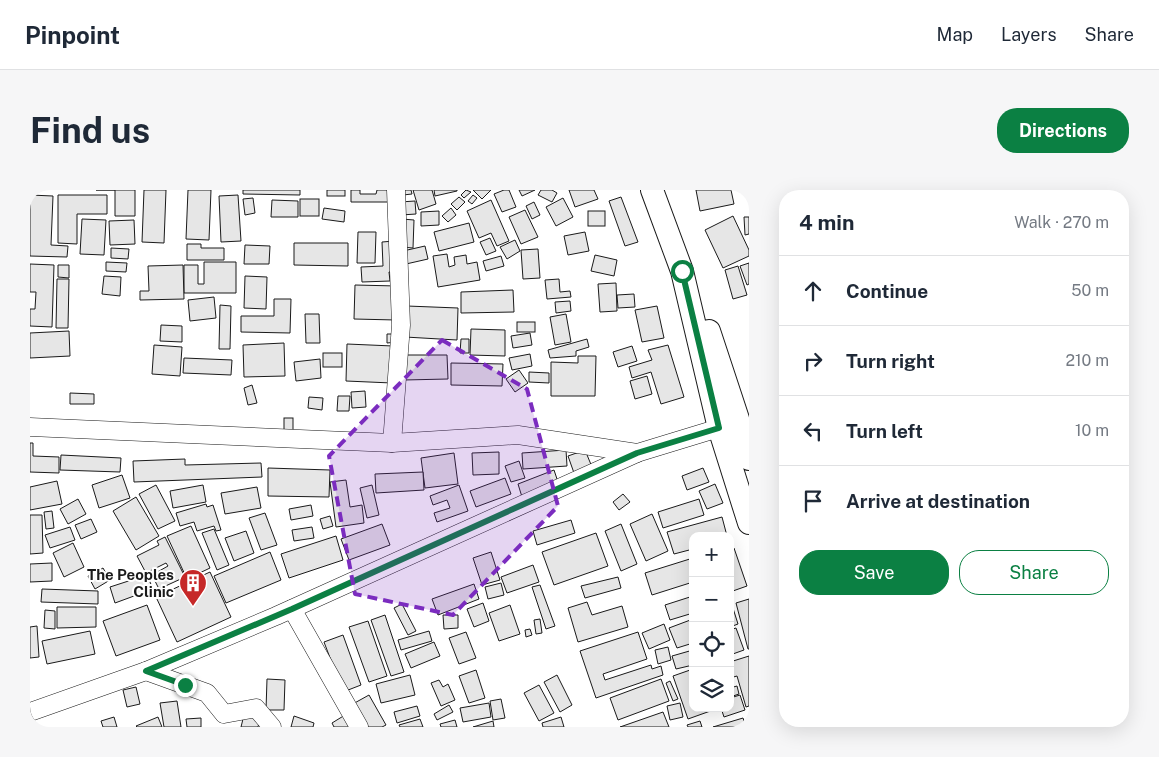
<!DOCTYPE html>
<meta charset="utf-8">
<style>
body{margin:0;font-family:"Public Sans",sans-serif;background:#f6f6f7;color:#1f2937}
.controls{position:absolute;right:15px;bottom:15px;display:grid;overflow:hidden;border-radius:10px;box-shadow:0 5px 20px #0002}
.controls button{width:45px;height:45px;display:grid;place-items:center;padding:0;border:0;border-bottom:1px solid #e0e1e3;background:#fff;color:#1f2937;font:25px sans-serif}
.stop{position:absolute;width:15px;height:15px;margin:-11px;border:4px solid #0b8043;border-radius:50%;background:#fff}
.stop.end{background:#0b8043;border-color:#fff;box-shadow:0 1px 5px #0008}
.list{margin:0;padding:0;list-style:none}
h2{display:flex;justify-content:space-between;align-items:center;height:65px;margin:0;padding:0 20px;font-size:21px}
h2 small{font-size:16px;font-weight:400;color:#747a83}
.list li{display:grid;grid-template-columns:32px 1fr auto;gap:15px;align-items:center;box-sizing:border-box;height:70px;padding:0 20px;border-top:1px solid #e0e1e3}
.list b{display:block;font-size:19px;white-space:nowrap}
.list em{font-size:16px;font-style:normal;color:#747a83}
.actions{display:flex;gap:10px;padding:15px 20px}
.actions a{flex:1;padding:11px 0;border:1px solid #0b8043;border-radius:20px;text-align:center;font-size:18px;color:#0b8043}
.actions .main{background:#0b8043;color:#fff}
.icon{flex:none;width:28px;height:28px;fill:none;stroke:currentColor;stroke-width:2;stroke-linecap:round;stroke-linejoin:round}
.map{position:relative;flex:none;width:719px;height:537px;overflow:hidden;border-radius:20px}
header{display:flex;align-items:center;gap:30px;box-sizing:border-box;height:70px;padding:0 25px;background:#fff;border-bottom:1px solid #e0e1e3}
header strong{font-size:24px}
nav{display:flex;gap:28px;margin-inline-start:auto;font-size:18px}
.intro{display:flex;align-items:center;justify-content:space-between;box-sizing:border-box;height:120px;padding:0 30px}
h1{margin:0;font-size:35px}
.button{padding:12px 22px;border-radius:20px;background:#0b8043;color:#fff;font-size:18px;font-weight:700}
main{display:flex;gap:30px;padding:0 30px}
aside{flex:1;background:#fff;border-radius:20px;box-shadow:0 5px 20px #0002}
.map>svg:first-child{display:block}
.building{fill:#e6e6e6;stroke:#1a1a1a}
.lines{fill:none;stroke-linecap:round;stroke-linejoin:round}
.minor-casing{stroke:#1a1a1a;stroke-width:19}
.tertiary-casing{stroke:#1a1a1a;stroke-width:24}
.minor{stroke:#fff;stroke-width:18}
.tertiary{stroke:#fff;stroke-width:22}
.route{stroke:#0b8043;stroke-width:6}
.marked{fill:#7b2cbf;fill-opacity:0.2;stroke:#7b2cbf;stroke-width:4;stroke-dasharray:10 6;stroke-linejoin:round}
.labels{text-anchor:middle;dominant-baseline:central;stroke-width:4;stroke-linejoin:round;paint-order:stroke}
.poi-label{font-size:15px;font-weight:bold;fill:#1a1a1a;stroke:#fff;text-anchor:end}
</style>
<header>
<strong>Pinpoint</strong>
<nav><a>Map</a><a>Layers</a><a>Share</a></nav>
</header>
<div class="intro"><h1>Find us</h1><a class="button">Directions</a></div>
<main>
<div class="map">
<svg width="719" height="537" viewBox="0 0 719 537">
<rect width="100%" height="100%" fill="#fff"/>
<g class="building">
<path d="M66,0H105V26H85V0Z"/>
<path d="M114,0H136L134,53L112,52Z"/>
<path d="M158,0H181L179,50L156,49Z"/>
<path d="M213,0H270V5L213,4Z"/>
<rect x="297" y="0" width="18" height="6"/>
<path d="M321,0H330V4H346L347,0H362V12H321Z"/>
<path d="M372,0H381L382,4L373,5Z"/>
<path d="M383,0H402L406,14L389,20Z"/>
<path d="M404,0H427V1L405,6Z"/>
<path d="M436,0L441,2L434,8L431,5Z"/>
<path d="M443,0H461L452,9Z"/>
<path d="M474,0H479L486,17L472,22L464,4Z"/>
<path d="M489,0H505L492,6Z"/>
<path d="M511,0H522L527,3L522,12L508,5Z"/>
<path d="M539,0H564L568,9L545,17Z"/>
<path d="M666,0H701L704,14L670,21Z"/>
<path d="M0,5L23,6L21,55L38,56L37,67L0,66Z"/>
<path d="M28,5H77V24H47V54L28,53Z"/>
<path d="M208,5L211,51L191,52L189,6Z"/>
<path d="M443,5L447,8L442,14L438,11Z"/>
<path d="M429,7L435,12L427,20L421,14Z"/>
<path d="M591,7L608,52L595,56L579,11Z"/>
<path d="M223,8L225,23L215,25L213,9Z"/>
<path d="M533,8L543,27L526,36L516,17Z"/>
<rect x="270" y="9" width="19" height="17"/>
<path d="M242,10L268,11V27H241Z"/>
<path d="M461,10L479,51L467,56L461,43L449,48L437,21Z"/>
<path d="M385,11L386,24L371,25L370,12Z"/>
<path d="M504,12L510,25L502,29L496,16Z"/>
<path d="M294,18L315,21L314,32L292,29Z"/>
<path d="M421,18L426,25L418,32L412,26Z"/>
<path d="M495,20L508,47L491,54L479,27Z"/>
<path d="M409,21V35L391,36V22Z"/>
<rect x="558" y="21" width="17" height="15"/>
<path d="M703,26L719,60V66L693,78L675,40Z"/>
<path d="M714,27H719V44L715,45Z"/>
<path d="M52,29L76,30L74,65L50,64Z"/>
<path d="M372,29L384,30L383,58L371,57Z"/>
<path d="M104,30L105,54L80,55L79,31Z"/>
<path d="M439,33L444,52L409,61L404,42Z"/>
<path d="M328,42H346L345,73H327Z"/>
<path d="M555,42L559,61L538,65L534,46Z"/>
<path d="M460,48L466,61L456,65L450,52Z"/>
<path d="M485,50L490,61L477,69L470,57Z"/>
<path d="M364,51L366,82H359L360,91L332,92L331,77L353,76L352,52Z"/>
<path d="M264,53H318V76L264,75Z"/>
<path d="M157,54H171V58H194V70H157Z"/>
<path d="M215,55L240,56L239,74H214Z"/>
<path d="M395,56L398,69L376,74L373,61Z"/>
<path d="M81,58L99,59L98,69L81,68Z"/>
<path d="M508,59L510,88L493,89L491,60Z"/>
<path d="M417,64L419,77L425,75L424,67L436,65L437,74L447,72L450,90L408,97L403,66Z"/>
<path d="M565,65L587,70L584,86L561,81Z"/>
<path d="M471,66L474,76L456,81L453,71Z"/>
<path d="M76,72L97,73L96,82L76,81Z"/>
<path d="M174,72H206V103H154V75H168V94H174Z"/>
<path d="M719,73V94L717,95L710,76Z"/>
<path d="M0,74L24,75L22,137L0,136V119H5L6,102H0Z"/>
<path d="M28,75H39V88L28,87Z"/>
<path d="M153,75L154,109L110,110V101H119L118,76Z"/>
<path d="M708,76L717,105L703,109L695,80Z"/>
<path d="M74,86L91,87L90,106L72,104Z"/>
<path d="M215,86L237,87L236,119L214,118Z"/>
<path d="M27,89H39L38,138H26Z"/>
<path d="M529,89L530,102L540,101L541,107L517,109L515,90Z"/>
<path d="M586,93L587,121L570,122L568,94Z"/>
<path d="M325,95L367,96L366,130L324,129Z"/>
<path d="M483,100L484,122L431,123V102Z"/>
<path d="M604,104L605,117L588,118L587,105Z"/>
<path d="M184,107L186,128L160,131L158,110Z"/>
<path d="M244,109H261L260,143L211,142V126H244Z"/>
<path d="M540,111L541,121L526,123L525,112Z"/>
<path d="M190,115L201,116L200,159H189Z"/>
<path d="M377,116L428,118L427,150L375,147Z"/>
<path d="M627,116L634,148L612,152L605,120Z"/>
<path d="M275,124H289L290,153H276Z"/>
<path d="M536,124L541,152L525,155L520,127Z"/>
<rect x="487" y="132" width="18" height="10"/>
<path d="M131,135L152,136V152L130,151Z"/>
<path d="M441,139L475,140V166L440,165Z"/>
<path d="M39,141L40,166L0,168V143Z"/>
<path d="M500,143L502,155L483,158L481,146Z"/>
<path d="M357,144H367V152L357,153Z"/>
<path d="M431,149H439V163H430Z"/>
<path d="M557,149L559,157L546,161V166L520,168L518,160Z"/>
<path d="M254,153L255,186L214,187L213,155Z"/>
<path d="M317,154L363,156L362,193L316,191Z"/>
<path d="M124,155L152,157L150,186L122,184Z"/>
<path d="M638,155L654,207L631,214L621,182L602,188L599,177L622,170L618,160Z"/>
<path d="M602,156L607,171L588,177L583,162Z"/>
<rect x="293" y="163" width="19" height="14"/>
<path d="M500,164L502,176L482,180L479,168Z"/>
<path d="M373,165H417L418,189L374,190Z"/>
<path d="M548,166H566L565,206H521V172L548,173Z"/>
<path d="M154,168L202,170L201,185L153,183Z"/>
<path d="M290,169L291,188L266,191L264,172Z"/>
<path d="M421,173L473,174L472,196L421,195Z"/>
<path d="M489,180L498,193L485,202L476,189Z"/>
<path d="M499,182L519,183V193L499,192Z"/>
<path d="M617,186L622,204L605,209L600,191Z"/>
<path d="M222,195L227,213L218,215L214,198Z"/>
<path d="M335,201L336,217L322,218L321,202Z"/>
<path d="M40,203L64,204V214H40Z"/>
<path d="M308,206H320L319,221H307Z"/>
<path d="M279,207L293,208L292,220L278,218Z"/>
<rect x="254" y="228" width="9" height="13"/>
<path d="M0,253H3V266L29,267V283L0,282Z"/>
<path d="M536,260L537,276L493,279L492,263Z"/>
<path d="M555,260L562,277L544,283L538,266Z"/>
<path d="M469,262V284L443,285L442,263Z"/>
<path d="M424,263L428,294L395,298L391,268Z"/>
<path d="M31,265L91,268L90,282L30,280Z"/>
<path d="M155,269V275L231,273L232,287L104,292L103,271Z"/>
<path d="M489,271L495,288L481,292L475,276Z"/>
<path d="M238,278L300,280L299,307L238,306Z"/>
<path d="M673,278L679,292L657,300L652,286Z"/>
<path d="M524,280L528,292L492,307L488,294Z"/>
<path d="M393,282L394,300L346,303L345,284Z"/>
<path d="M92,285L100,308L69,318L62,295Z"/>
<path d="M475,288L481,304L446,317L440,301Z"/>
<path d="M316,290L320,317L332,315L334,333L306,337L300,292Z"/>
<path d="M27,291L32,314L0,320V297Z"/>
<path d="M685,294L693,313L677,319L669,301Z"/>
<path d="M126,295L145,331L128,339L109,304Z"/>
<path d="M173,295L176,312L143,318L140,301Z"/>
<path d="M342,295L349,325L337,328L330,298Z"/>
<path d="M429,295L438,321L407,332L404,323L420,318L417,310L403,315L400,306Z"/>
<path d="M227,297L231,318L195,324L191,303Z"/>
<path d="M593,304L600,312L589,320L583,312Z"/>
<path d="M106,307L129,346L106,360L83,321Z"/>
<path d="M48,309L56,324L38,334L30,319Z"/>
<path d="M669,309L674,325L633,338L628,322Z"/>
<path d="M176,314L177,317L183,315L191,340L186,341L184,336L167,341L164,332L150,336L146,323Z"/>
<path d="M281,315L283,326L261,330L259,319Z"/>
<path d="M22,321L24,338L16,339L14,322Z"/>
<path d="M235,323L247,355L231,360L219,328Z"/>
<path d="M622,324L638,361L616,371L600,334Z"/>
<path d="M0,325H12L13,363L0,364Z"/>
<path d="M300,326L303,336L293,339L290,329Z"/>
<path d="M692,327L697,346H663V359L644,364L637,342Z"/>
<path d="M61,329L67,342L51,349L45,335Z"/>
<path d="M541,330L545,343L507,355L503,341Z"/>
<path d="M352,334L360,355L319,370L311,349Z"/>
<path d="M591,334L607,374L591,381L575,341Z"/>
<path d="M161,336L180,378L157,389L137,346Z"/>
<path d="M40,337L45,350L20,358L15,345Z"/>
<path d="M282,337L284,348L264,351L262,340Z"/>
<path d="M184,339L199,375L187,380L172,343Z"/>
<path d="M216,341L224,363L204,371L195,348Z"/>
<path d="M566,343L578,376L524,395L512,362Z"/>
<path d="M306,346L313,370L259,388L251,364Z"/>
<path d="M135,347L155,387L129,399L122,385L138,376L136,373L116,383L107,366L129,355L127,351Z"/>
<path d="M43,353L54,377L34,387L23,363Z"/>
<path d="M704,358L717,396L700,402V359Z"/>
<path d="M240,362L251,390L196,413L184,386Z"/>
<path d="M461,362L470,390L452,395L443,368Z"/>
<path d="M663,368V392L622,405L615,383Z"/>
<path d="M22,373V391L0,392V374Z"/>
<path d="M503,375L509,392L477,403L471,387Z"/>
<path d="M73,378L80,390L65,399L58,386Z"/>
<path d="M180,382L201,427L147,452L126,407Z"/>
<path d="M117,385L123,399L85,413L80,397Z"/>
<path d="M588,387L591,398L555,408L551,396Z"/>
<path d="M471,393L474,405L458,409L455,397Z"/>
<path d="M444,394L449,409L408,425L402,409Z"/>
<path d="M510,395L525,436L516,439L502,397Z"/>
<path d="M12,399L68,401V414L11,412Z"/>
<path d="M663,406V423L640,430L635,415Z"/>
<path d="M719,409V459H718L706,413Z"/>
<path d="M557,412L562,425L592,416L598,437L548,452L538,418Z"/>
<path d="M701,412L708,434L700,437V413Z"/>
<path d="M453,413L459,431L444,437L437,419Z"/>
<path d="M372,414L386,441L378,445L364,418Z"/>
<path d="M117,415L130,450L86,466L73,431Z"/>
<path d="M480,415L490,444L469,451L459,423Z"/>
<path d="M27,417H66V437L27,438Z"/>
<path d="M15,420L25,421V439L14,438Z"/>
<path d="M355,425L374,482L361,486L341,430Z"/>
<path d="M413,425H428V438L414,439Z"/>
<path d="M510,429L512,443L506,444L504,430Z"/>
<path d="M663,429V453L647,458L639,438Z"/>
<path d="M338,431L357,486L339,492L319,437Z"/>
<path d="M634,434L640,450L619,459L612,443Z"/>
<path d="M7,436L9,467L0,468V437Z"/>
<path d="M706,438L714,460L700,465V440Z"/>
<path d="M500,439L502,445L496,447L495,440Z"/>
<path d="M60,441L65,464L17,474L12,451Z"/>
<path d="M399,441L402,451L371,460L368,450Z"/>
<path d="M436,442L446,468L429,474L419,448Z"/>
<path d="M608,442L617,469L573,484L575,490L621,475L622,479L631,476L633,485L566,508L550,461Z"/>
<path d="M313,445L331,495L313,502L294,452Z"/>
<path d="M404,452L410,466L381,478L375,464Z"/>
<path d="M638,457L641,470L628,474L625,460Z"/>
<path d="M663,460V475L646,479L642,466Z"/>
<path d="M719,466V516L716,517L707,486L700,488V472Z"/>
<path d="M663,479V518L686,519L658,529L643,486Z"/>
<path d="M446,480L455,508L439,513L429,486Z"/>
<path d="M380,485L385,505L351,513L346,494Z"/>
<path d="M527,485L542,515L530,522L514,492Z"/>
<path d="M237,489L255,490L254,520H236Z"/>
<path d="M631,489L639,511L588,530L580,508Z"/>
<path d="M409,490L413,497L418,494L425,510L411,516L401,493Z"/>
<path d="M640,491L648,509L643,511L636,493Z"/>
<path d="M509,495L524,523L509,531L494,503Z"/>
<path d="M707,496L709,504L700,507V498Z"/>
<path d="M106,497L110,514L97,517L93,500Z"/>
<path d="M339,505L356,535L352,537H334L321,515Z"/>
<path d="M710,505L715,520L694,527L691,518H700V508Z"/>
<path d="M471,509L475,528L463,530L460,511Z"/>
<path d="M147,511L151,537H134L130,513Z"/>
<path d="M459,513L461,527L433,532L430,518Z"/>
<path d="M650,513L653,527L640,530L637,516Z"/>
<path d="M419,515L423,522L407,530L404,524Z"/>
<path d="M387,516L390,526L367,533L364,522Z"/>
<path d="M633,522L639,537H590Z"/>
<path d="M214,525L230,529L228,537H211Z"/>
<path d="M315,525L323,537H304L302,533Z"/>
<path d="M264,526L284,533L283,537H261Z"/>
<path d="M84,527L87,537H73L71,531Z"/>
<path d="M128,527L132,537H107L106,536Z"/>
<path d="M531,527L534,537H513L512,533Z"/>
<path d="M171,528V537H157L156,529Z"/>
<path d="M713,528L716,537H683Z"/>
<path d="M390,529L393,537H370L369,535Z"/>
<path d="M425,530L427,537H411L410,534Z"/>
<path d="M463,531L464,537H443Z"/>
<path d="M670,531L672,537H658L657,535Z"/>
</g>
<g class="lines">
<defs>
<g id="minor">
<path d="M0,237L362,253L488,245L607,263"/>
<path d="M362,253L371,135L366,0"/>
<path d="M262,419L329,537"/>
<path d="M116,481L177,503L194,524L226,518L242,537"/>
<path d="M0,522L116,481L246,426L607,263L689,238"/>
</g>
<g id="tertiary">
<path d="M622,0L652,81L689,238L719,333"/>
<path d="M679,141L708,229L719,269"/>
</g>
</defs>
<use href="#minor" class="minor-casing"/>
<use href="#tertiary" class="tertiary-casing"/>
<use href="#minor" class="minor"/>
<use href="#tertiary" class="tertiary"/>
</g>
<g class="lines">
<path class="route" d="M155,495L116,481L262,419L607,263L689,238L652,81"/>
</g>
<path class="marked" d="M412,150L497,199L528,316L423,425L325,404L299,266Z"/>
<defs>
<symbol id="building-pin" viewBox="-11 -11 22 30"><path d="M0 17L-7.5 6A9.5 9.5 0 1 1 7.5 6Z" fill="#c62828" stroke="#fff"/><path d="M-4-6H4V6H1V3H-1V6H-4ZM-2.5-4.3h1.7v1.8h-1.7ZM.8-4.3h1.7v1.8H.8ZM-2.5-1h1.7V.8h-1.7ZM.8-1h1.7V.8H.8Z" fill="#fff"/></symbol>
</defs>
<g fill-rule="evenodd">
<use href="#building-pin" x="147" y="377" width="32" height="43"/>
</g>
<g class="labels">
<g class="poi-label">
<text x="144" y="384">The Peoples<tspan x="144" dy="17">Clinic</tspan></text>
</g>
</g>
</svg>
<div class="controls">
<button>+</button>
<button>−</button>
<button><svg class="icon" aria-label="locate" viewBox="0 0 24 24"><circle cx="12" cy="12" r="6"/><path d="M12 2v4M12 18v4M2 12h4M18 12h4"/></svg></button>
<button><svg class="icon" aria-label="layers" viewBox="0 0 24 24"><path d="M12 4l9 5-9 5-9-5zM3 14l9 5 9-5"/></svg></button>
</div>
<div class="stop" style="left:652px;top:81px"></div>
<div class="stop end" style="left:155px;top:495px"></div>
</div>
<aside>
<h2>4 min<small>Walk · 270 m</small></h2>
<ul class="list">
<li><svg class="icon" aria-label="ahead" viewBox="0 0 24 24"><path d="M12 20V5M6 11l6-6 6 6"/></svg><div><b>Continue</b></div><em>50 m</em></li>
<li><svg class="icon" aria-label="right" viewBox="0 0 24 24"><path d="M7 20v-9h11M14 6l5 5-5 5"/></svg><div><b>Turn right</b></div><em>210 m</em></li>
<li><svg class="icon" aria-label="left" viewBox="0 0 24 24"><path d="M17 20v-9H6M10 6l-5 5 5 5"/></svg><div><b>Turn left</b></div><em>10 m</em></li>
<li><svg class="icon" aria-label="arrive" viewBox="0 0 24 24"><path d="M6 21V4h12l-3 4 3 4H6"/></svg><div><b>Arrive at destination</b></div></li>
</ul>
<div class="actions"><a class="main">Save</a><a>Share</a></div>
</aside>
</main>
